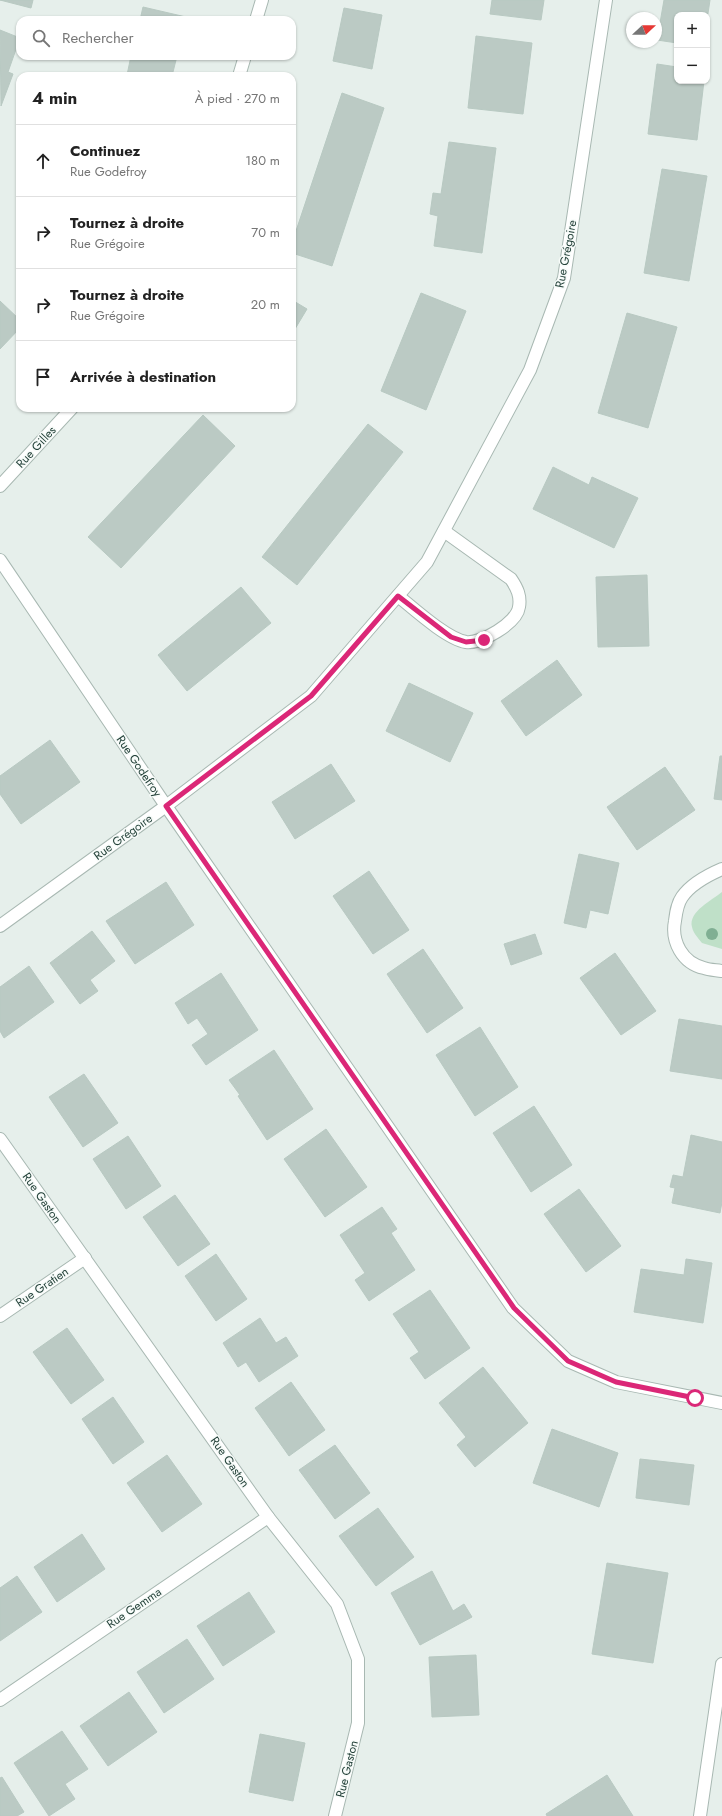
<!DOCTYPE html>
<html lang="fr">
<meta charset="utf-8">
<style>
body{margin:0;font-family:Jost,sans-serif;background:#f6f6f6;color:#222}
.controls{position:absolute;right:12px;top:12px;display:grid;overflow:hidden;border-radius:8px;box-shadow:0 1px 3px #0004}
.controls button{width:36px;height:36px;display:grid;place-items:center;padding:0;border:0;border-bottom:1px solid #e0e0e0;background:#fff;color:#222;font:20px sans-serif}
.compass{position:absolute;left:626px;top:12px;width:36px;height:36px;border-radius:50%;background:#fff;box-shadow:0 1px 3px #0004;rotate:68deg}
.stop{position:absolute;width:12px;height:12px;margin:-9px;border:3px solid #db2777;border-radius:50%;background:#fff}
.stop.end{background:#db2777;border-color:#fff;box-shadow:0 1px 4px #0008}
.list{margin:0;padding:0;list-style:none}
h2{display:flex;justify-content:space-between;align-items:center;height:52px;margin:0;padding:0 16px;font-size:17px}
h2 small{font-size:13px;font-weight:400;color:#767676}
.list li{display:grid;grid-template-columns:26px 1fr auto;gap:12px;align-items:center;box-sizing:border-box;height:72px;padding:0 16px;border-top:1px solid #e0e0e0}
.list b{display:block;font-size:15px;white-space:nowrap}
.list p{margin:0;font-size:13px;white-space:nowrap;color:#767676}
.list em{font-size:13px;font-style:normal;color:#767676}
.icon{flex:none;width:22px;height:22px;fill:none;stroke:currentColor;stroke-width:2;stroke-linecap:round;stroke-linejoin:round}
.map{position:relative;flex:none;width:722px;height:1816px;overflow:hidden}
.search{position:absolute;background:#fff;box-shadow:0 1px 3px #0004;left:16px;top:16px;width:280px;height:44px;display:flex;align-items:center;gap:10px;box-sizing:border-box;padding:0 14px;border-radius:12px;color:#767676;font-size:15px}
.panel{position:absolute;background:#fff;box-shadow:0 1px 3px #0004;left:16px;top:72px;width:280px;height:340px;border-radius:12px}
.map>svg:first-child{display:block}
.green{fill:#bfe0c8}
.building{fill:#bbcac4;stroke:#b8c9c2}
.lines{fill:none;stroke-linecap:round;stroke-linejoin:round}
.street-casing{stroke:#a8b8b2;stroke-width:14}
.street{stroke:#fff;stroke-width:12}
.tree{fill:#80af93}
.route{stroke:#db2777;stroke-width:5}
.labels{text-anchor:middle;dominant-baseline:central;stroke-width:3;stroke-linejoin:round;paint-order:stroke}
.street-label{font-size:12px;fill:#24423a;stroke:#f7fbf9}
</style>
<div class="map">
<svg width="722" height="1816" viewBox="0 0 722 1816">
<rect width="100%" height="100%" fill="#e6efeb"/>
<path class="green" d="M722,892V949L702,943C699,939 693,933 692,927C688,912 712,900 722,892Z"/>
<g class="building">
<path d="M0,0H33L31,8Z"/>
<path d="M492,0H544L541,20L490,14Z"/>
<path d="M664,0H710L707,20V15H677V43L657,40Z"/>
<path d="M143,7L186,17L185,20H140Z"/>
<path d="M344,8L382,15L372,69L333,61Z"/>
<path d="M0,30L20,38L8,72L13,74L1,106Z"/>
<path d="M476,36L532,43L523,114L468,108Z"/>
<path d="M131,56H177L172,76H130L127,75Z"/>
<path d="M657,64L677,67V81H704L697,140L648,134Z"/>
<path d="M342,93L384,108L332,266L292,253V243Z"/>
<path d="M449,142L496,148L482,253L434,246L438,216L430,214L433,193L441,194Z"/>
<path d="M662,169L707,176L689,281L644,273Z"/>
<path d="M421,293L466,311L426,410L381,391Z"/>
<path d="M292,300L307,309L292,334Z"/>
<path d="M0,301L20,320V328L0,349Z"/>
<path d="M627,313L677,327L648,428L598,413Z"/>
<path d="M203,415L235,446L121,568L88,537Z"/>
<path d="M368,424L403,452L297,585L262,557Z"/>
<path d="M553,467L589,485L592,477L638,498L614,548L533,509Z"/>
<path d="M647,575L649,646L598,647L596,577Z"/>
<path d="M241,587L271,623L187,691L158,655Z"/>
<path d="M557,660L582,695L526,736L501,701Z"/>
<path d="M409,683L473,713L450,762L386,731Z"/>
<path d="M50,740L80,782L21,824L0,794V776Z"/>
<path d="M720,756H722V800L714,799Z"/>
<path d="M331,764L355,801L295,839L272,802Z"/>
<path d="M665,767L695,810L637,850L607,807Z"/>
<path d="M579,854L619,863L608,914L590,910L586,928L564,923Z"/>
<path d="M369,871L409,930L373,954L333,896Z"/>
<path d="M166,882L194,925L135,964L106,921Z"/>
<path d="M92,931L115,961L90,980L98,991L80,1004L50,963Z"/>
<path d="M535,934L542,954L511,965L504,944Z"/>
<path d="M423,949L463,1008L427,1033L387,974Z"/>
<path d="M615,953L656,1011L621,1035L580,978Z"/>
<path d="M29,966L54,1002L4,1038L0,1031V987Z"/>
<path d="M221,973L258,1030L206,1065L192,1045L208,1034L197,1018L188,1024L175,1003Z"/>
<path d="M679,1019L722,1026V1079L670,1071Z"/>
<path d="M480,1027L518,1087L475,1116L436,1055Z"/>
<path d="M274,1050L313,1109L267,1140L238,1096L240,1095L229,1080Z"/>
<path d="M84,1074L118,1123L83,1147L49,1097Z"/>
<path d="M534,1106L572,1165L531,1192L493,1133Z"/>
<path d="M326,1129L367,1187L325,1217L284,1159Z"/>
<path d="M691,1135L722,1142V1202L720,1213L672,1203L675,1188L670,1187L673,1175L683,1177Z"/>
<path d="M128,1136L161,1186L126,1209L93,1159Z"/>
<path d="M579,1189L621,1246L586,1272L544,1214Z"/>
<path d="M175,1195L210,1244L178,1266L143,1217Z"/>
<path d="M382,1207L397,1229L391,1233L415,1270L369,1301L355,1280L365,1273L340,1235Z"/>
<path d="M216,1254L247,1299L216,1321L185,1276Z"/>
<path d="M686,1259L712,1263L703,1323L634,1312L641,1269L684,1275Z"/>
<path d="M430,1290L470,1348L425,1379L410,1358L419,1352L393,1314Z"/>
<path d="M260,1318L276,1343L286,1337L298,1356L259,1382L246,1362L238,1367L223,1343Z"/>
<path d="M67,1328L104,1380L71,1404L33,1352Z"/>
<path d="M483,1367L528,1423L475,1467L457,1445L466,1437L439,1403Z"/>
<path d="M291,1382L325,1430L289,1456L255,1408Z"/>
<path d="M113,1397L144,1442L113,1464L82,1419Z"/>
<path d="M552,1429L618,1453L599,1507L533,1483Z"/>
<path d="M335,1445L370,1493L335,1519L299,1470Z"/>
<path d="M167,1455L202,1504L162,1532L127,1483Z"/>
<path d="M640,1459L694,1465L689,1505L636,1498Z"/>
<path d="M378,1508L414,1557L376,1586L339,1536Z"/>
<path d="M82,1534L105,1569L57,1602L34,1567Z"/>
<path d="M607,1563L668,1573L653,1663L592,1654Z"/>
<path d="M432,1571L453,1611L464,1604L472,1617L420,1645L391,1593Z"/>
<path d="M17,1576L42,1612L0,1641V1588Z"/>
<path d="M249,1592L275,1632L223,1666L197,1626Z"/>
<path d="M187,1639L214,1679L164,1713L137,1672Z"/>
<path d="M476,1655L479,1715L432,1717L429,1657Z"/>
<path d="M129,1692L157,1732L108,1766L80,1726Z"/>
<path d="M62,1731L88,1769L65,1784L75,1799L49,1816L14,1763Z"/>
<path d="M260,1734L305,1743L293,1801L249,1792Z"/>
<path d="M607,1775L633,1816H547L546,1814Z"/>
<path d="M2,1777L24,1812L17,1816H0V1778Z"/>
</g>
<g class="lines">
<defs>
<g id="street">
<path d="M256,20L262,0"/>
<path d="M239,76L245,56"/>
<path d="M0,486L72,408"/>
<path d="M0,560L166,806L513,1308L568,1361L616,1382L722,1403"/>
<path d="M398,596C414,609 447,639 466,642C481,644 517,623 519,607C521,596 517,588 511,579L444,531"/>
<path d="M722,869C708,875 691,884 682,897C677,904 676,913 675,921C671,941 682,963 704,968C709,970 716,970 722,971"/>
<path d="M0,926L166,806L311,696L427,562L530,370L564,278L606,0"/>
<path d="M0,1139L268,1517L337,1604L358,1659V1723L335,1816"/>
<path d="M0,1316L85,1258"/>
<path d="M0,1700L268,1517"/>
<path d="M700,1816L722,1664"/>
</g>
</defs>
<use href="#street" class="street-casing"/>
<use href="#street" class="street"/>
</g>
<circle class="tree" cx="712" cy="934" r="6"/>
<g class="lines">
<path class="route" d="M484,640L466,642L451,637L398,596L311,696L166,806L514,1308L568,1361L616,1382L695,1398"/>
</g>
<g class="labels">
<g class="street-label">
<text transform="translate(566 254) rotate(-79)">Rue Grégoire</text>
<text transform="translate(36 447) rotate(-47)">Rue Gilles</text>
<text transform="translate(139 766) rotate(56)">Rue Godefroy</text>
<text transform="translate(123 837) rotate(-36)">Rue Grégoire</text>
<text transform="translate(42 1198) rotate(55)">Rue Gaston</text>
<text transform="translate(42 1287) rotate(-34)">Rue Gratien</text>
<text transform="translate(230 1462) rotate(55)">Rue Gaston</text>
<text transform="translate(134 1608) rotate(-34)">Rue Gemma</text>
<text transform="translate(347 1769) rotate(-76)">Rue Gaston</text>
</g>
</g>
</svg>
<div class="controls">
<button>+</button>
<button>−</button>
</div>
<svg class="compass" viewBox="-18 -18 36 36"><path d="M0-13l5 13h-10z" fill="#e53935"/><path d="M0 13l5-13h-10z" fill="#767676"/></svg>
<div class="stop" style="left:695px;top:1398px"></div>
<div class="stop end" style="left:484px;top:640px"></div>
<div class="search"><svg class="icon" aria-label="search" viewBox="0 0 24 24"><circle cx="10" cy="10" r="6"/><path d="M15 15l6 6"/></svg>Rechercher</div>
<section class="panel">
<h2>4 min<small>À pied · 270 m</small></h2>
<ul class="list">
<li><svg class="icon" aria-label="ahead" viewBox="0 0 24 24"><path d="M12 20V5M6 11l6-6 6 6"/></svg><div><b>Continuez</b><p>Rue Godefroy</p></div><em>180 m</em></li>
<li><svg class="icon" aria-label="right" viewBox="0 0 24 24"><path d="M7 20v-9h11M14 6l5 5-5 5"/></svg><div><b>Tournez à droite</b><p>Rue Grégoire</p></div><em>70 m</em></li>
<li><svg class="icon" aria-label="right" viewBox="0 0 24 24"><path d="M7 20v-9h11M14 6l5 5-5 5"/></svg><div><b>Tournez à droite</b><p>Rue Grégoire</p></div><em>20 m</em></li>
<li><svg class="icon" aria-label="arrive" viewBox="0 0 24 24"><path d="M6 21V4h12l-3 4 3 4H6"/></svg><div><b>Arrivée à destination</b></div></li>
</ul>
</section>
</div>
